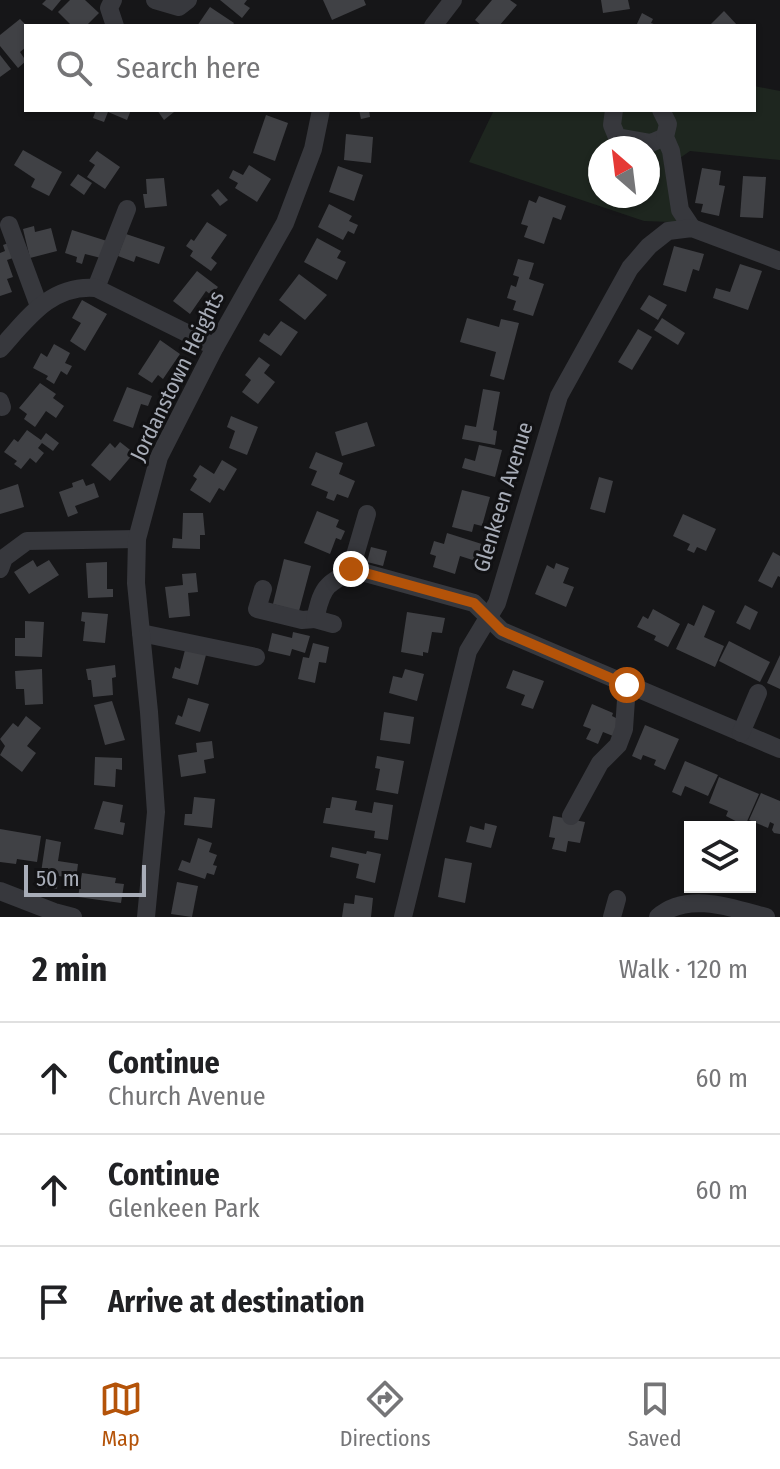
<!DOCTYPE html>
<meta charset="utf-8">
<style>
body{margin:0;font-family:"Fira Sans Condensed",sans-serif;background:#f2f2f2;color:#202124}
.controls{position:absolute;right:24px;bottom:24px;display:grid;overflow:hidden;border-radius:0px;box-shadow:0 2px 6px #0004}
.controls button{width:72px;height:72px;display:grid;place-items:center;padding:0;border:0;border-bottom:2px solid #e0e0e0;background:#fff;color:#202124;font:40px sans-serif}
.compass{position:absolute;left:588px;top:136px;width:72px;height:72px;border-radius:50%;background:#fff;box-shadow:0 2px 6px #0004;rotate:332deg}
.scale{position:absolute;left:24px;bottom:20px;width:122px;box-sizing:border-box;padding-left:8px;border:4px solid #a8adb8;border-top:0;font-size:22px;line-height:28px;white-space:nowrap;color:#a8adb8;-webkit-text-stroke:6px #111113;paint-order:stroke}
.stop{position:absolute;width:24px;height:24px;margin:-18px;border:6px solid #b45309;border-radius:50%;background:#fff}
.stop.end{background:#b45309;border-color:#fff;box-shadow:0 2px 8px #0008}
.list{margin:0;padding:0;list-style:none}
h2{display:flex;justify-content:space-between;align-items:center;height:104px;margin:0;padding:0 32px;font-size:34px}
h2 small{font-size:26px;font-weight:400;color:#757577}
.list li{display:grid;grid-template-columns:52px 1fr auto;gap:24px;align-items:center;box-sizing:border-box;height:112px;padding:0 32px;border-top:2px solid #e0e0e0}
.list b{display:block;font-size:30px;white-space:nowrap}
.list p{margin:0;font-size:26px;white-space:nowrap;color:#757577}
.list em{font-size:26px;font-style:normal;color:#757577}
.icon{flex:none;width:44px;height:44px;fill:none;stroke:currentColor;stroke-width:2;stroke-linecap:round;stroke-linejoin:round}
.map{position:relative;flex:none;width:780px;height:917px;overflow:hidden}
.search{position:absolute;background:#fff;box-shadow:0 2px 6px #0004;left:24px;right:24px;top:24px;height:88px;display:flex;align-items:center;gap:20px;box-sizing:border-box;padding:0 28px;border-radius:0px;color:#757577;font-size:30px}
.sheet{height:440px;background:#fff}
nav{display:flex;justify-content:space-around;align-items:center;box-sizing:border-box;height:112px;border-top:2px solid #e0e0e0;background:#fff;font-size:22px;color:#757577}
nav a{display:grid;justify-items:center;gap:4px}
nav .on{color:#b45309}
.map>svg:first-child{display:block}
.green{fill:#1e261f;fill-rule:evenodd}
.building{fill:#404145}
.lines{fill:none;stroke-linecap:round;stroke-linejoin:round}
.minor{stroke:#37383d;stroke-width:18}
.route{stroke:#b45309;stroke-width:10}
.labels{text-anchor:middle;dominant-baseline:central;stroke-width:6;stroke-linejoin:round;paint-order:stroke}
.street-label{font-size:22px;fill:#a8adb8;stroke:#111113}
</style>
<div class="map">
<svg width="780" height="917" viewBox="0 0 780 917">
<rect width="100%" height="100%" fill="#161618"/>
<path class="green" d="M754,86L780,91V160L690,151L680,158L685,207L697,223L644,221L469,162L494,110H754ZM600,148H648V196H600Z"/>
<g class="building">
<path d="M46,0H61L52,11L42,4Z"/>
<path d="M70,0H85L99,13L86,26H72L58,12Z"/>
<path d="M220,0H247L244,4L250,8L242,18Z"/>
<path d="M323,0H364L366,5L332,20Z"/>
<path d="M492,0H510L517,5L499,26H482L475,20Z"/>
<path d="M601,0H628L630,9L603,13Z"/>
<path d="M210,7L234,23L232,26H197Z"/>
<path d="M724,11L738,26H709Z"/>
<path d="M642,13L653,19L651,23L659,26H636Z"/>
<path d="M20,19L26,25V47L20,52L26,61L18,68L0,46V35Z"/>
<path d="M0,55L11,69L0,77Z"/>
<path d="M96,110H131L127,120L108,112L104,122L93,118Z"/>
<path d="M157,110H172L174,112L164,120Z"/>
<path d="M359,110H369L370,117L361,119Z"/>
<path d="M266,115L288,123L275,161L253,153Z"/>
<path d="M346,134L373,137L371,163L344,160Z"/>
<path d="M23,150L62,172L49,196L31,187L35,179L14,165Z"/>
<path d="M97,151L120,167L105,189L87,177L95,165L89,161Z"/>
<path d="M249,165L271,179L257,202L235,188L238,183L229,178L233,170L243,175Z"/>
<path d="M338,166L363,175L354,201L329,192Z"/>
<path d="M702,168L721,171L719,185L725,186L719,216L701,212L703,204L695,203Z"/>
<path d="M78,174L92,183L84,195L70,185Z"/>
<path d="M743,176L766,177L763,218L740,217Z"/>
<path d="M164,178L167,206L145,208L143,194H147L146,179Z"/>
<path d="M218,189L228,200L220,206L211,195Z"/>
<path d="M539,196L566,206L561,220L553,217L544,244L524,237L528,226L521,224L529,200L536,203Z"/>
<path d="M329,204L352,216L349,221L358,225L354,234L348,231L343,240L318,227Z"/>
<path d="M207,222L227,235L211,258L217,263L211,271L190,256L193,251L186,246L191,239L194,241Z"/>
<path d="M34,226L35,232L51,228L57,251L30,258L23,229Z"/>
<path d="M72,230L107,241L101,258L85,254L82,264L76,262L77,257L65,253Z"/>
<path d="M126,234L165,247L159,264L136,256L134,262L118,256Z"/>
<path d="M317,238L341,251L337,258L346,262L337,280L304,262Z"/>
<path d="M11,242L16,257L7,260L13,277L7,279L12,292L0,296V253L5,251L3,245Z"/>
<path d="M674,246L704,254L699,271L693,269L686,292L663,285Z"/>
<path d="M518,259L534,263L529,279L544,284L533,316L513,310L516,301L507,298L511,285L516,287L519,277L513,275Z"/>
<path d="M740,264L762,271L748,310L713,298L716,288L730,292Z"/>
<path d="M197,271L218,287L211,295L206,291L190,314L173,301Z"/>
<path d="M299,274L327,295L305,320L279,300Z"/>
<path d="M649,295L667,305L658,320L640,309Z"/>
<path d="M82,300L107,314L85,351L70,341L81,323L72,318Z"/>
<path d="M467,318L499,327L501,319L519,323L504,380L490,376L496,352L460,342Z"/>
<path d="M662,318L685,333L678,345L654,330Z"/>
<path d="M281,321L298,332L281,356L259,341L264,333L269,336Z"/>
<path d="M638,329L652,337L632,370L618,362Z"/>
<path d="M160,340L180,354L163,379L158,375L152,383L138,374Z"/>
<path d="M54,344L70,353L65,363L72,366L67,375L61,371L54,384L46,379L48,376L33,368L41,353L47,357Z"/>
<path d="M259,357L270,365L264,373L275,382L258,404L242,392L251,380L245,375Z"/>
<path d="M40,383L56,394L53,398L64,406L56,418L46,411L35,427L24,419L27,414L19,408Z"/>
<path d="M127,387L152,396L148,406L141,404L133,428L113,421Z"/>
<path d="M483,389L500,392L493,430L497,431L495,445L462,439L465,425L476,427Z"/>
<path d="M231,416L258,427L247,455L229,448L235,431L227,427Z"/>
<path d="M367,422L375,446L342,456L335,432Z"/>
<path d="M27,430L41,440L46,433L59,443L53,451L42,443L38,448L44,453L36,463L30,458L21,469L14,464L17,461L4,452L14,439L18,442Z"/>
<path d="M120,442L134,453L110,481L91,465L110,443L115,448Z"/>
<path d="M479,445L502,450L495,477L462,468L465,458L475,461Z"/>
<path d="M316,452L343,463L339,474L355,481L348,498L337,494L334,501L326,498L328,492L311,485L317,471L309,468Z"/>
<path d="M222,460L237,469L224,491L219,488L210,503L190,490L197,479L193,476L200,465L214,474Z"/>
<path d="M599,477L613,481L605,513L590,509Z"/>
<path d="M83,479L86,486L94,483L99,497L75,506L78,513L68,517L59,492L73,487L72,483Z"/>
<path d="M18,484L24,507L0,514V490Z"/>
<path d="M462,490L490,497L482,526L474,524L472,532L452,527Z"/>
<path d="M317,511L339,520L336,527L345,531L341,540L336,538L330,554L304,543Z"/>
<path d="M183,513H203L205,535H200V549L172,548L173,538L182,539Z"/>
<path d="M683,514L716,529L706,551L697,547L694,553L687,550L690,544L673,536Z"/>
<path d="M447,533L485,545L479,562L460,556L455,574L433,567L436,556L430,554L434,541L444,544Z"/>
<path d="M371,547L387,551L383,566L367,562Z"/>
<path d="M773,552L780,556V577L778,576L772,588L758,581Z"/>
<path d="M284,559L311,566L299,611L273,604Z"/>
<path d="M33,560L37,567L49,560L59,575L29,594L14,572Z"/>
<path d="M107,562V589H113V597L88,598L86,563Z"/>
<path d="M556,563L569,568L563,583L574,587L566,607L535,594L547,565L554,569Z"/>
<path d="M196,573L198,592L188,593L190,616L169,618L165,587L183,585L182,574Z"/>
<path d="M703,605L715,611L704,637L724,646L715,667L676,649L688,623L694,626Z"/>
<path d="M745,605L758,612L750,630L736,623Z"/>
<path d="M653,609L680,624L668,647L654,640L656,636L637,627L643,616L648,619Z"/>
<path d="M82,612L108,614L105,643L83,641L85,622L81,621Z"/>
<path d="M407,612L445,618L442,633L432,632L428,653L423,652V656L401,652Z"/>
<path d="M25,621L44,622L42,657L15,656V638H25Z"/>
<path d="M293,632L310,636L305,653L292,649L290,656L268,651L272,633L292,638Z"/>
<path d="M729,641L770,662L760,682L719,661Z"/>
<path d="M313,643L329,647L326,663L319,662L315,683L298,679L303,657L309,658Z"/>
<path d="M185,650L206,655L198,685L172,678L175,667L180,669Z"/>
<path d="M780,655V689L767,683Z"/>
<path d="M115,665L116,677L112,678L113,695L93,697L91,680H88L86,669Z"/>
<path d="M42,669L43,704L25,705L24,689H16L15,671Z"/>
<path d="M405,669L424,674L417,701L389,693L393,676L402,678Z"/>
<path d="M513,670L544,681L533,709L521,705L525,695L506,688Z"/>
<path d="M188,698L209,704L200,732L175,724L178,715L182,717Z"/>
<path d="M112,701L125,740L105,745L94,705Z"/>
<path d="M592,704L613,713L612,716L620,720L613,736L603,732L598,744L586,739L591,729L583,726Z"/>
<path d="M384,712L414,717L410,744L380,740Z"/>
<path d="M26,716L41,728L27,746L36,753L22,772L0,755L5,746L0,739L13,723L18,727Z"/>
<path d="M645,725L679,739L665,770L654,765L656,760L643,755L641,760L632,756Z"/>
<path d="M212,741L214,758L204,760L206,773L181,777L178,755L197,752L196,743Z"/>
<path d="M377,756L404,761L398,794L376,790L380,769L375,768Z"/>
<path d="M95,757L122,758V770L116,769L115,787L94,785Z"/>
<path d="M685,761L718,775L708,796L685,786L681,796L672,792Z"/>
<path d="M719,777L759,794L745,826L726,816L728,811L709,803Z"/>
<path d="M761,793L780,801V834L774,833L772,830L774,824L770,822L768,828L749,820Z"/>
<path d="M194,797L215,799L212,828L184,825L185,814H192Z"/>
<path d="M332,797L357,801L355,810L372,813L374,802L393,805L388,840L374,838L375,831L323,823L326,808H330Z"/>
<path d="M103,801L123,805L120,822L125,823L123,835L94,829Z"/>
<path d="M553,816L585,822L580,843L568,841L566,852L552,849L555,838L549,837Z"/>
<path d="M485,823L497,826L491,848L466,842L470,826L484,830Z"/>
<path d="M0,829L41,836L37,862L17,859L16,864L0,862Z"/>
<path d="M198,838L212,843L209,852L217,855L213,865L217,866L214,875L207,873L205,879L178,870L182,860L190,863Z"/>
<path d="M46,839L61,842L58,861L78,864L76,879L59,876L57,889L39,886Z"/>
<path d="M332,847L366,854L367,851L381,854L375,883L356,878L359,864L330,857Z"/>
<path d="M445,858L472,863L465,903L438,897Z"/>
<path d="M82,873L116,878L115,883L124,884L121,903L78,897Z"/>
<path d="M177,882L198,886L192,917L171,914Z"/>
<path d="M355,895L373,898L371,917H342L344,903L354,904Z"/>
</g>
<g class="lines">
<g class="minor">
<path d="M113,0L109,8L115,26"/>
<path d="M155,0L179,7L188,0"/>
<path d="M433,26L453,0"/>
<path d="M614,110L612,125L617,137L651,143L665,137"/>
<path d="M661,110L668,124L665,137L671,151L680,210L692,228"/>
<path d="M9,225L39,306"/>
<path d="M96,288L127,209"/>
<path d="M0,349C27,319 51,284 96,288L215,347"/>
<path d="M0,401L2,407"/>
<path d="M367,514L351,569L474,603L502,631L780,749"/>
<path d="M0,569L4,558L27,541L137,539"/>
<path d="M263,589L257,609L302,620L315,619"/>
<path d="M333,624L315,619C318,608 320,594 328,586C335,579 344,576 351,569"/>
<path d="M141,633L256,657"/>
<path d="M741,733L758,693"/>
<path d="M571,816L600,763L618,745L624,729L627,685"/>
<path d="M0,891L54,912L73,917"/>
<path d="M146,917L156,812L149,712L136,583L137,539L159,457L215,347L285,223L313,149L321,110"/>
<path d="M403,917L468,651L497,603L559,396L630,268L649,246L668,231L692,228L780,261"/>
<path d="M612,917L617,899"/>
<path d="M658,917C687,891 733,908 766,917"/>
</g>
</g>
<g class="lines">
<path class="route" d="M351,569L474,603L502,631L627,685"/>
</g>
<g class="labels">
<g class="street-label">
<text transform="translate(177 376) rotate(-64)">Jordanstown Heights</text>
<text transform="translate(503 497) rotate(-73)">Glenkeen Avenue</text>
</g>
</g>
</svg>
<div class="controls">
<button><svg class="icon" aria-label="layers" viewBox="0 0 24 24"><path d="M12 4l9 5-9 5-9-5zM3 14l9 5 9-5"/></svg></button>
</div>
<svg class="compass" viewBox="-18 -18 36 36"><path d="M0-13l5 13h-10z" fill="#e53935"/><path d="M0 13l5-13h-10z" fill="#757577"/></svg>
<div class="scale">50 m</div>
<div class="stop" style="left:627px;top:685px"></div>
<div class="stop end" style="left:351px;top:569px"></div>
<div class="search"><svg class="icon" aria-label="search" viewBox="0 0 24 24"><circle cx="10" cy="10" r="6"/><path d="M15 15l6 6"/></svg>Search here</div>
</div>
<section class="sheet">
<h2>2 min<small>Walk · 120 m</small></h2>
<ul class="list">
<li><svg class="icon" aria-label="ahead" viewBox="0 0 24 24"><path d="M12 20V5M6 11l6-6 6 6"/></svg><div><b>Continue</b><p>Church Avenue</p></div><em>60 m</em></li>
<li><svg class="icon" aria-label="ahead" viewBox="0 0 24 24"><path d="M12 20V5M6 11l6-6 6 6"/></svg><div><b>Continue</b><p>Glenkeen Park</p></div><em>60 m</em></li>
<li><svg class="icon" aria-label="arrive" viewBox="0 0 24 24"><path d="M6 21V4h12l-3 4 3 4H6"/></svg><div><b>Arrive at destination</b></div></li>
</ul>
</section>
<nav>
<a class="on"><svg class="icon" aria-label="map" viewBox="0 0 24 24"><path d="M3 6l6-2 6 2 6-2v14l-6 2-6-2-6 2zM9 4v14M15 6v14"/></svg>Map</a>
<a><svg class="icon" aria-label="directions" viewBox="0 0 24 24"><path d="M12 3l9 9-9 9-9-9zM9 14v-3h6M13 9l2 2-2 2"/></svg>Directions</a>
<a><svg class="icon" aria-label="saved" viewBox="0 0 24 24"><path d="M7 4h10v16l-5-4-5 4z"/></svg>Saved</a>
</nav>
